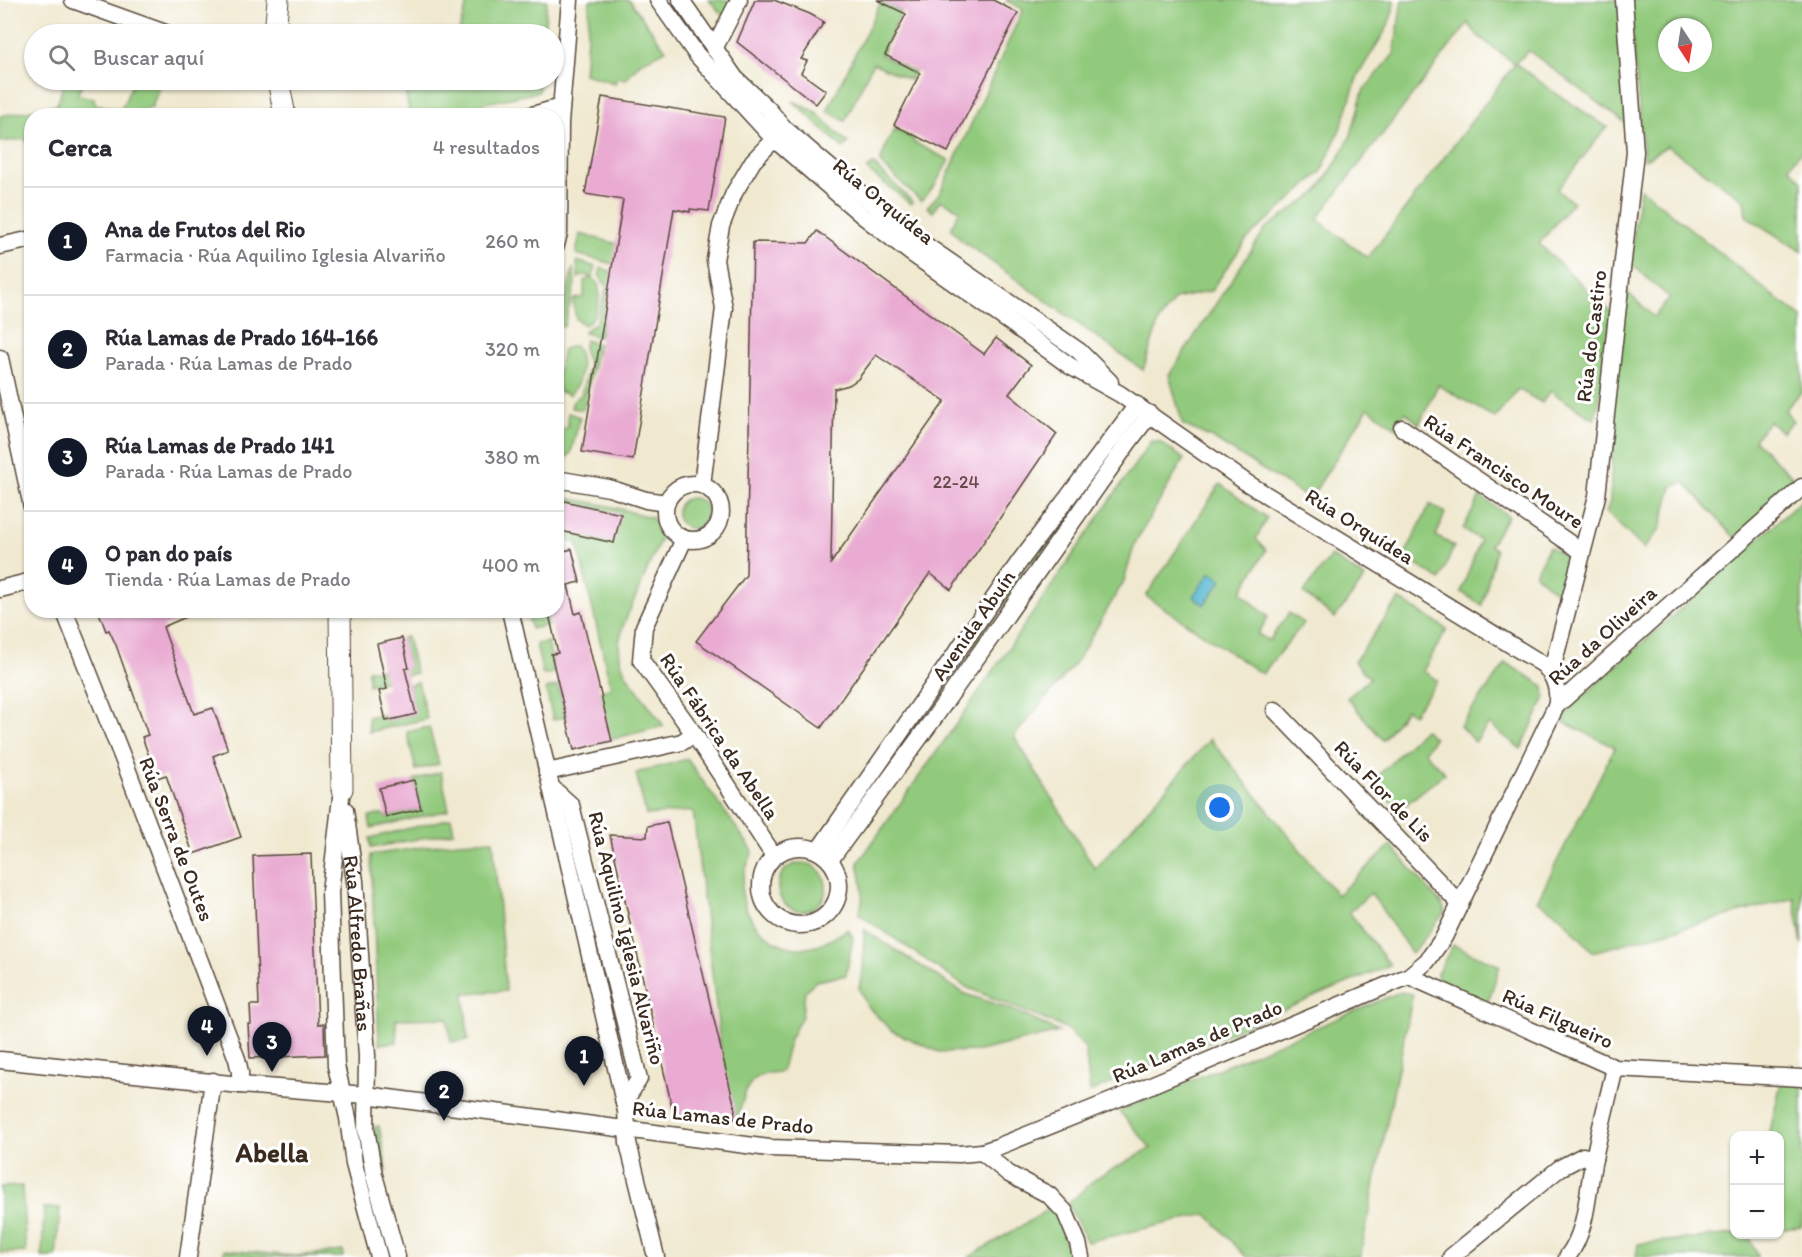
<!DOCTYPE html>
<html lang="es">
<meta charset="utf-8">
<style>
body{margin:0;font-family:Itim,sans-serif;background:#f2f2f3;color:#2b2b33}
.controls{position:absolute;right:18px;bottom:18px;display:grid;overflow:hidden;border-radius:12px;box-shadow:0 2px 4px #0004}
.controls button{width:54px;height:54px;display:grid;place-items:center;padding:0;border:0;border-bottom:2px solid #e1e1e2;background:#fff;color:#2b2b33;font:30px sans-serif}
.compass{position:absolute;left:1658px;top:18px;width:54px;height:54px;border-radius:50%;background:#fff;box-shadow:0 2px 4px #0004;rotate:168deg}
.you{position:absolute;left:1220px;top:808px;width:21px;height:21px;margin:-15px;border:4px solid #fff;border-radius:50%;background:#1a73e8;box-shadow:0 0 0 9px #1a73e833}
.badge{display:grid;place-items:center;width:39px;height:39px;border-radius:50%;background:#111827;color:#fff;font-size:20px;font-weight:700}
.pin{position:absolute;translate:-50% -50px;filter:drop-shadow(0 2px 3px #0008)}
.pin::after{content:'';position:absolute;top:32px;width:21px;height:18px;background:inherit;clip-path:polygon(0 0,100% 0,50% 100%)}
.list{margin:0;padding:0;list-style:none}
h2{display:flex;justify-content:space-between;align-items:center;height:78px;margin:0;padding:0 24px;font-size:26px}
h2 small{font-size:20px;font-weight:400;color:#7c7c81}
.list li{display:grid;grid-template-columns:39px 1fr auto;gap:18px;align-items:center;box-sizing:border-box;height:108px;padding:0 24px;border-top:2px solid #e1e1e2}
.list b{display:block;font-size:22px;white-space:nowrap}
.list p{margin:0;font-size:20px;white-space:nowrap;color:#7c7c81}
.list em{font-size:20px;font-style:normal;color:#7c7c81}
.icon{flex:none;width:33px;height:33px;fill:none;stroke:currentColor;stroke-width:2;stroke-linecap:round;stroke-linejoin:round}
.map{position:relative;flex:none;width:1802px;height:1257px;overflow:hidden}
.search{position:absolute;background:#fff;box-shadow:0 2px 4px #0004;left:24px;top:24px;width:540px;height:66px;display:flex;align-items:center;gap:15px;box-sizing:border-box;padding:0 21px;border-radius:33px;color:#7c7c81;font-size:22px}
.panel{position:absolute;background:#fff;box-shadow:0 2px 4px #0004;left:24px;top:108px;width:540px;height:510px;border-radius:24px}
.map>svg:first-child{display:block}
.green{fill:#92ca7d;stroke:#667a4e;stroke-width:1.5;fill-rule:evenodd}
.water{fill:#52b7d1;stroke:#467078;stroke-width:1.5}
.building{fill:#e9abd2;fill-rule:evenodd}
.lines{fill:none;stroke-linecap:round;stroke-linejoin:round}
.minor-casing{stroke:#564739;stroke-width:19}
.tertiary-casing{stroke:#564739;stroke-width:23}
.minor{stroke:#fff;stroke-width:16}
.tertiary{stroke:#fff;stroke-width:21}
.labels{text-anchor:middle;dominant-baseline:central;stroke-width:6;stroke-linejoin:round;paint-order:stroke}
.number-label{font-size:18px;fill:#664a4b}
.street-label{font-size:21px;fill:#3b2a1e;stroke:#fff}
.district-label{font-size:27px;font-weight:bold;fill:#3b2a1e;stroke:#fff}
</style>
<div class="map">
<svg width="1802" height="1257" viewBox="0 0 1802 1257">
<rect width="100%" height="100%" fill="#fff"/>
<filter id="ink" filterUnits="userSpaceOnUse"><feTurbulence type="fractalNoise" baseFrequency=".0167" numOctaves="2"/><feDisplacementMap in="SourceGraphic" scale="12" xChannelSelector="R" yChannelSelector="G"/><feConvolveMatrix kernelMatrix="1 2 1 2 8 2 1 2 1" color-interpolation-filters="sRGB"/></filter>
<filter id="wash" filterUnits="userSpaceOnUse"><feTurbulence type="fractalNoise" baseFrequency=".008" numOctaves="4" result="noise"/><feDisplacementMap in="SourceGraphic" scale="24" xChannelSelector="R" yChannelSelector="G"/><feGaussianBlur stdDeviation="1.35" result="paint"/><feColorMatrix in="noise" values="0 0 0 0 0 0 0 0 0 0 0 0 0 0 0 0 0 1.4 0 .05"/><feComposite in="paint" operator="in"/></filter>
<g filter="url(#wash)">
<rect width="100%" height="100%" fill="#f0e9d0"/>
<g class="green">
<path d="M468,0H547L544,34H458Z"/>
<path d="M590,0H629L666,50L641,62L626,79L617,78L615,83L584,74Z"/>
<path d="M709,0H732L724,17Z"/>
<path d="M882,0H895L892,7L901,12L881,55L914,72L910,80L873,63L845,121L827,111Z"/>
<path d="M1005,0H1394L1393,11L1387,28L1358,75L1343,122L1321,172L1246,240L1211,291L1175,299L1159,321L1143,370L961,240L951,228L960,210L940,200L933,212L927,207L940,193L1023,9Z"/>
<path d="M1402,0H1622L1631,127L1529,51L1515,63L1554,92L1607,127L1557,190L1573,202L1539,244L1611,312L1600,398L1594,419L1550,391L1542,403L1518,389L1495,418L1438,385L1419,424L1405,412L1396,428L1368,408L1310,499L1212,438L1183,425L1169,375L1266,228L1317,192L1339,158L1351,135L1363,91L1394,54ZM1468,23L1478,36L1515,64L1368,258L1317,219Z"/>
<path d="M1629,0H1802V150L1789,167L1802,181V252L1746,216L1744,200L1667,146L1644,160ZM1667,27H1703V63H1667Z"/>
<path d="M65,80H85L77,95L94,98L95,104L121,110L134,80H162L152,107L135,112V115L32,116L31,145L28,146L26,139L0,142V116L57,105Z"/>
<path d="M403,80H540L539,92L471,106V116L410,115Z"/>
<path d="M793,101L814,111L848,143L843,148Z"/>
<path d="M895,129L914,139L913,142L949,160L935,185L921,201L880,163L886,145Z"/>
<path d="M873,164L913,202L911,204L867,170Z"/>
<path d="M1640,188L1772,295L1802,317V391L1785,410L1793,421L1782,432L1769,421L1754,440L1797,481L1735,538L1684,482L1672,487L1660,529L1644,549L1606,512L1610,501C1615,431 1609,361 1628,293L1654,317L1670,298L1630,263Z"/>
<path d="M580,234L622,245L617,265L576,254Z"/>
<path d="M577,261L596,267L592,278L598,283C601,297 599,316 585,325L576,319L573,302L574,299L584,297V281L591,278L585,275L578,278Z"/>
<path d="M573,268L575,283L564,327L559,326Z"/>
<path d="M601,268L614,273L599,337L584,333L585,330L596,323L607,287L599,275Z"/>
<path d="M585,340L598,344L583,410L571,408L573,401L581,395L589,365L583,350Z"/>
<path d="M572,346H575C585,360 582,384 569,395L557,391V377L563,349Z"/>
<path d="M568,413L580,417L571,453L566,458L560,446L557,445L556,429H565L568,426Z"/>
<path d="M1115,441L1119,443L1034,563L1030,560Z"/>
<path d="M1151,441L1160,442L1184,459L1135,543L1124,581L1077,661L1014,736L1095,869L1210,739L1337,895L1391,845L1442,905L1445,912L1412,954L1371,893L1349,912L1390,965L1090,1092L1085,1048L1067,1029L964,986L859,914C865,897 862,881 858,863L971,703Z"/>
<path d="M1220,484L1267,518L1256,539L1266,550L1241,592L1268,617L1258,634L1269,641L1289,613L1304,623L1262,674L1146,596Z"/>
<path d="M556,496L609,506L653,518L661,538L623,626L619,643L620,658L625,673L664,726L608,740L597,692L611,688L577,542L557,539Z"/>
<path d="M1480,496L1508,516L1490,545L1496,550L1482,605L1461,592L1480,540L1463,529Z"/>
<circle cx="692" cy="513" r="15"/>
<path d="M1802,500V944L1794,898L1593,952L1558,914L1537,901L1615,747L1563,722L1570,708Z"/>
<path d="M1430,504L1445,513L1436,536L1454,546L1440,580L1404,557Z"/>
<path d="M1549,546L1571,561L1561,597L1535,574Z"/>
<path d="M1331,556L1365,578L1335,618L1303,593Z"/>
<path d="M1024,569L1027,572L956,672L953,670Z"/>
<path d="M1399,599L1447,629L1423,671L1438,681L1413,714L1406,709L1383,740L1347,698L1370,678L1354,662Z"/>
<path d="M527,611H546L548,625L531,629Z"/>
<path d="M407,637L416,673L368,685V670L409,668L402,638Z"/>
<path d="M548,642L554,673L543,675L536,644Z"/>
<path d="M1506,663L1544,686L1545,697L1521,749L1489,724L1475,742L1460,726Z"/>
<path d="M418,682L427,719L369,732L368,717L380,714L384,716L386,721L415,714L409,685Z"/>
<path d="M558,686L565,717L553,720L546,689Z"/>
<path d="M429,727L439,764L416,770L407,732Z"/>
<path d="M1424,729L1434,738L1424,752L1445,773L1399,810L1372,782Z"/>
<path d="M687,759L753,851C748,864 741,878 742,892C745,922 773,950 806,948C821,947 835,937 848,929L853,938L846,975L816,981L805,991L802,1016L790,1039L781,1072C746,1073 747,1089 737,1118H729L693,811L646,815L636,773Z"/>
<path d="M441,772L449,810L371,828L369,817L382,814L386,817L421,809L414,780Z"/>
<path d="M451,818L454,832L371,848L370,838Z"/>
<path d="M493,840L506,991L464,993L468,1040L451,1042L447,1018L396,1019L397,1042L379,1044L371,855L458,842Z"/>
<circle cx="802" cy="887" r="24"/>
<path d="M864,930L965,994L1011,1009L1059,1032L979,1051L939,1052L892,1031L867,1006L859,988L863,969Z"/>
<path d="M1453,945L1500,966L1487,1005L1438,982L1437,974Z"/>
<path d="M1400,992L1413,994L1360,1257H1246L1207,1214L1087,1242L1068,1204L1095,1179L1151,1148L1119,1111Z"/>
<path d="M1781,1082L1802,1084V1227L1780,1229V1136H1769Z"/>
<path d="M379,1126L387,1171L381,1173L374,1127Z"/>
<path d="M22,1186L26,1252L0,1253V1187Z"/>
<path d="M1053,1207L1062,1226L1070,1257H969Z"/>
<path d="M44,1208H60L56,1257H42Z"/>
<path d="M1734,1234L1748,1235L1759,1257H1636L1638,1244Z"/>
<path d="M224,1250L296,1256L343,1251V1257H223Z"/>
</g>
<path class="water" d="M1211,572L1222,580L1204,605L1193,596Z"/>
<g id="blocks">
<g class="building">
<path d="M755,0H774L810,14L824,22L801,59L807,61L801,73L826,91L816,104L737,42Z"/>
<path d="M877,0H993L1018,13L948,152L894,125L920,73L885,55L906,14Z"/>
<path d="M602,97L725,117L709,211L690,209V212L674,209L633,460L582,452L623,200L585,194Z"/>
<path d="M817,231L984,354L996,338L1031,365L1009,394L1057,434L951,590L930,573L821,728L696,641L746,575L753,242L808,243ZM876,355L945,401L831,563L834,389L849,385L858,379Z"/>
<path d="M556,499L621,514L614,543L556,530Z"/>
<path d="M572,549L580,582L568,585L575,614L581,612L612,741L574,750L551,654L558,653L548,610H556V553Z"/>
<path d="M98,610H202L163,627L194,714L213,708L228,750L213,756L241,837L193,854L166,775L157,778L142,737L148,735L116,645L109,630L106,631Z"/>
<path d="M402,638L409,668L405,669L416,714L386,721L379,691L387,689L377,644Z"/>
<path d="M414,780L421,809L386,817L379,788Z"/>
<path d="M667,822L735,1108L734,1120L674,1116L610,835L647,837L648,826Z"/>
<path d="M311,854L318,1024H324L325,1055L250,1058L248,1024H251L250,1005H259L253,856Z"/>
</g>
</g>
</g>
<g filter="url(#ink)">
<use href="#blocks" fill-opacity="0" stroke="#564739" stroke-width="1.5"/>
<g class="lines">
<defs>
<g id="minor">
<path d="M73,0L168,34"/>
<path d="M658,0L697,55L774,139L863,216L911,253L1011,323L1070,366L1120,394L1247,483L1544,665C1555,677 1560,690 1556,706"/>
<path d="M681,0L735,78L768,109L784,128L814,154L905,231L1079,351L1110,382"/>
<path d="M714,49L739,0"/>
<path d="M529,116L561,107"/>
<path d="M556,245L559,233L560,123L570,0"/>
<path d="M0,246L32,239"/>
<path d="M0,358L32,507"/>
<path d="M1402,428L1581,551"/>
<path d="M556,479L609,488L646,500L666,503"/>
<circle cx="693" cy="512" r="28"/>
<path d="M702,485L724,308L715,260L721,226L734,193L753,161L782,131"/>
<path d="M684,539L644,627L641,660L694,734L774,856"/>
<path d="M0,589L32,581"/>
<path d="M64,610L126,766L237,1059L240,1072V1085"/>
<path d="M510,610L626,1111L628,1143L656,1257"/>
<path d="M1551,673L1597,496L1635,152L1624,0"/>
<path d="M1275,710L1460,904"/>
<path d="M547,772L682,742L694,734"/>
<path d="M551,787L571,805L639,1079L624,1103"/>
<path d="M342,789L330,892L336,1066L348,1118L354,1164L379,1257"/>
<path id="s1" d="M345,810L355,881L367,1056L366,1129L374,1175L397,1257"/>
<circle cx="800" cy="886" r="39"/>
<path d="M818,851L1020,561L1137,405"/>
<path d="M830,860L934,718L1128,443L1150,414"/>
<path d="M1409,976L1615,1068L1802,1078"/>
<path d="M0,1060L240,1085L366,1095L769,1148L959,1154L982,1152L997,1147L1139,1090L1409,976L1427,961L1444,937L1556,706L1802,487"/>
<path d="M982,1152L1009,1174L1049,1195L1065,1212L1078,1243L1081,1257"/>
<path d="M188,1257L213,1081"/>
<path d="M1451,1257L1560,1168L1583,1156L1594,1159"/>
<path d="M1567,1257C1588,1231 1587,1190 1594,1159C1600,1128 1608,1098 1615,1068"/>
</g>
<g id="tertiary">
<path d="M275,34L278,0"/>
<path d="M278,80L285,116"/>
<path d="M340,610L342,789"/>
</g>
</defs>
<use href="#minor" class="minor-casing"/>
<use href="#tertiary" class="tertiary-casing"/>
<use href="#minor" class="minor"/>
<use href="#tertiary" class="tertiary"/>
</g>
</g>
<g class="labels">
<g class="number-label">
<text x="956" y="482">22-24</text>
</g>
<g class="street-label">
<text transform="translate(884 201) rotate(39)">Rúa Orquídea</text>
<text transform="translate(1591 336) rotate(-83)">Rúa do Castiro</text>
<text transform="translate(1504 471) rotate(34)">Rúa Francisco Moure</text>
<text transform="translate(1360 526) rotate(32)">Rúa Orquídea</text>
<text transform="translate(973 625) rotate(-55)">Avenida Abuín</text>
<text transform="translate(1602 635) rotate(-42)">Rúa da Oliveira</text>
<text transform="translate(720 736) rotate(56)">Rúa Fábrica da Abella</text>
<text transform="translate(1384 791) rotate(46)">Rúa Flor de Lis</text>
<text transform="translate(177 839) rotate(69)">Rúa Serra de Outes</text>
<text transform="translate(627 938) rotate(76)">Rúa Aquilino Iglesia Alvariño</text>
<text stroke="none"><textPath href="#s1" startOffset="134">Rúa Alfredo Brañas</textPath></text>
<text transform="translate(1558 1018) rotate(24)">Rúa Filgueiro</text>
<text transform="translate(1197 1041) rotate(-23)">Rúa Lamas de Prado</text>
<text transform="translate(723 1117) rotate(6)">Rúa Lamas de Prado</text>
</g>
<g class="district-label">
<text x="272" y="1152">Abella</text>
</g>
</g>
</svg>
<div class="controls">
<button>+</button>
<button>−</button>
</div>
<svg class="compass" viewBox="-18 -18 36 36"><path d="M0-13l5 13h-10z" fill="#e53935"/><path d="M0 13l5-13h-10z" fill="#7c7c81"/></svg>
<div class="you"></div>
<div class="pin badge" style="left:584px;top:1086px">1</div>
<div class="pin badge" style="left:444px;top:1121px">2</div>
<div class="pin badge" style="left:272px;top:1072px">3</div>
<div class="pin badge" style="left:207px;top:1056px">4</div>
<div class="search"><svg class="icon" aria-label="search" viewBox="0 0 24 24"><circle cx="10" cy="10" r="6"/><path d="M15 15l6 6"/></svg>Buscar aquí</div>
<section class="panel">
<h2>Cerca<small>4 resultados</small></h2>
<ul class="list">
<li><span class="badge">1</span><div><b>Ana de Frutos del Rio</b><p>Farmacia · Rúa Aquilino Iglesia Alvariño</p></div><em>260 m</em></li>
<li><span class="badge">2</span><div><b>Rúa Lamas de Prado 164-166</b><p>Parada · Rúa Lamas de Prado</p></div><em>320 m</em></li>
<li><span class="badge">3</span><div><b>Rúa Lamas de Prado 141</b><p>Parada · Rúa Lamas de Prado</p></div><em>380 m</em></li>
<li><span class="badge">4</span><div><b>O pan do país</b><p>Tienda · Rúa Lamas de Prado</p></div><em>400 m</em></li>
</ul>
</section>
</div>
